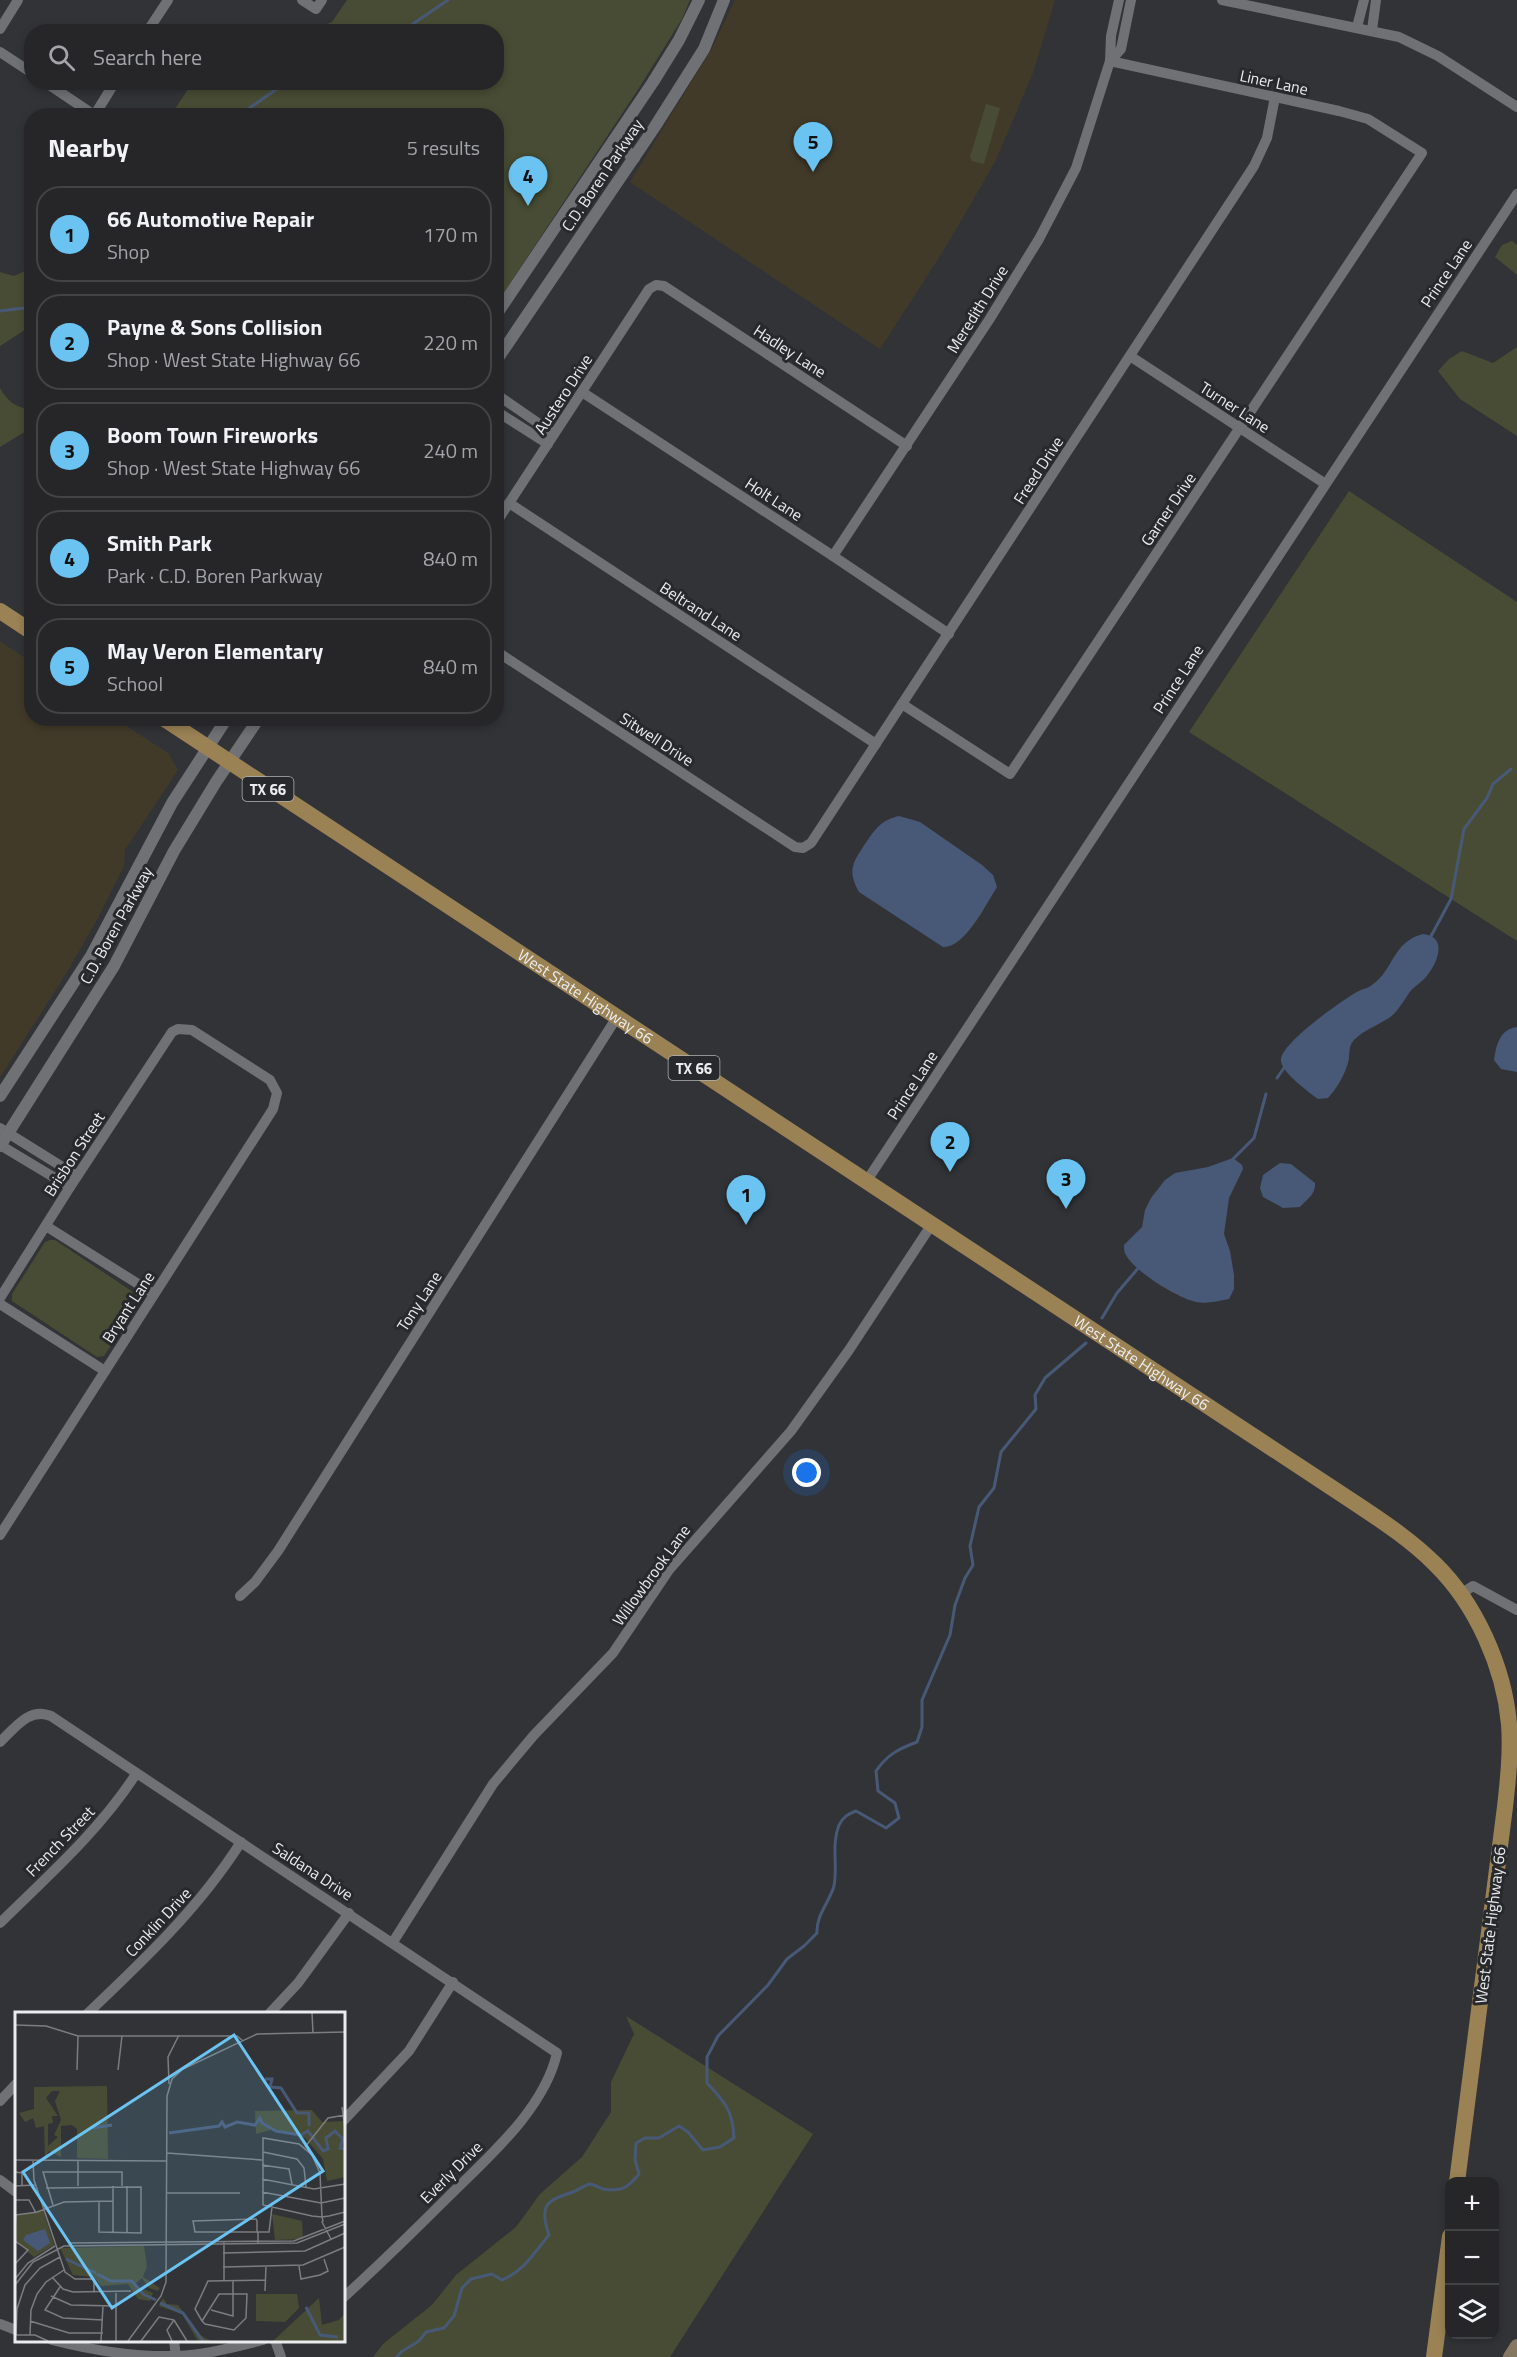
<!DOCTYPE html>
<meta charset="utf-8">
<style>
body{margin:0;font-family:"Titillium Web",sans-serif;background:#2e2e30;color:#f1f3f6}
.controls{position:absolute;right:18px;bottom:18px;display:grid;overflow:hidden;border-radius:12px;box-shadow:0 3px 9px #0003}
.controls button{width:54px;height:54px;display:grid;place-items:center;padding:0;border:0;border-bottom:2px solid #424345;background:#262628;color:#f1f3f6;font:30px sans-serif}
.you{position:absolute;left:807px;top:1473px;width:21px;height:21px;margin:-15px;border:4px solid #fff;border-radius:50%;background:#1a73e8;box-shadow:0 0 0 9px #1a73e833}
.badge{display:grid;place-items:center;width:39px;height:39px;border-radius:50%;background:#6ac3f1;color:#111;font-size:20px;font-weight:700}
.pin{position:absolute;translate:-50% -50px;filter:drop-shadow(0 2px 3px #0008)}
.pin::after{content:'';position:absolute;top:32px;width:21px;height:18px;background:inherit;clip-path:polygon(0 0,100% 0,50% 100%)}
.list{margin:0;padding:0;list-style:none}
h2{display:flex;justify-content:space-between;align-items:center;height:78px;margin:0;padding:0 24px;font-size:26px}
h2 small{font-size:20px;font-weight:400;color:#a4a5a8}
.list li{display:grid;grid-template-columns:39px 1fr auto;gap:18px;align-items:center;box-sizing:border-box;height:96px;margin:0 12px 12px;padding:0 12px;border:2px solid #424345;border-radius:24px}
.list b{display:block;font-size:22px;white-space:nowrap}
.list p{margin:0;font-size:20px;white-space:nowrap;color:#a4a5a8}
.list em{font-size:20px;font-style:normal;color:#a4a5a8}
.icon{flex:none;width:33px;height:33px;fill:none;stroke:currentColor;stroke-width:2;stroke-linecap:round;stroke-linejoin:round}
.map{position:relative;flex:none;width:1517px;height:2357px;overflow:hidden}
.search{position:absolute;background:#262628;box-shadow:0 3px 9px #0003;left:24px;top:24px;width:480px;height:66px;display:flex;align-items:center;gap:15px;box-sizing:border-box;padding:0 21px;border-radius:24px;color:#a4a5a8;font-size:22px}
.panel{position:absolute;background:#262628;box-shadow:0 3px 9px #0003;left:24px;top:108px;width:480px;height:618px;border-radius:24px}
.map>svg:first-child{display:block}
.education{fill:#423a29}
.green{fill:#484c34}
.water{fill:#485977}
.lines{fill:none;stroke-linecap:round;stroke-linejoin:round}
.stream{stroke:#485977;stroke-width:3}
.minor{stroke:#6f7174;stroke-width:10}
.tertiary{stroke:#6f7174;stroke-width:12}
.secondary{stroke:#857964;stroke-width:14}
.primary{stroke:#9b8255;stroke-width:16}
.labels{text-anchor:middle;dominant-baseline:central;stroke-width:6;stroke-linejoin:round;paint-order:stroke}
.shield{fill:#28292c;stroke:#b0b2b4;stroke-width:1.5}
.shield-label{font-size:15px;font-weight:bold;fill:#ebecee}
.street-label{font-size:16px;fill:#ebecee;stroke:#28292c}
.inset-river{fill:none;stroke:#485977;stroke-width:3}
.inset-road{fill:none;stroke:#7c7d80;stroke-width:1.5}
.view{fill:#6ac3f1;fill-opacity:0.15;stroke:#6ac3f1;stroke-width:3}
.inset-edge{fill:none;stroke:#ebecee;stroke-width:3}
</style>
<div class="map">
<svg width="1517" height="2357" viewBox="0 0 1517 2357">
<rect width="100%" height="100%" fill="#323336"/>
<g class="education">
<path d="M735,0H1055L1033,73L995,162L944,250L880,349L630,182L712,48Z"/>
<path d="M0,641L31,662L32,718L116,719L168,753L178,770L125,850L124,866L98,918L66,974L0,1077Z"/>
</g>
<g class="green">
<path d="M347,0H690L682,19L639,88L497,303L496,116L171,115L192,83L496,82V32L310,31L332,22Z"/>
<path d="M986,104L1000,108L984,164L972,161L970,157Z"/>
<path d="M1512,241L1517,245V275L1495,257L1502,245Z"/>
<path d="M31,268V326L0,346V272L14,276Z"/>
<path d="M1517,347V436L1460,399L1438,371L1449,359L1462,351L1493,363Z"/>
<path d="M0,388C7,401 17,409 32,409L31,428L0,447Z"/>
<path d="M1349,491L1517,602V941L1189,732Z"/>
<path d="M50,1240H55L139,1296V1303L104,1356L97,1357L12,1301V1294L45,1242Z"/>
<path d="M626,2016L813,2134L670,2357H373L383,2344L432,2305L456,2275L516,2227L540,2194L582,2157L611,2112V2082L634,2034Z"/>
</g>
<g class="water">
<path d="M899,816L920,822L982,865L993,875L997,887C986,904 965,948 943,947L859,892C846,869 854,861 867,841C877,827 882,820 899,816Z"/>
<path d="M1423,934C1449,937 1437,964 1426,977C1421,983 1414,986 1409,993C1404,1000 1397,1013 1389,1018C1378,1025 1364,1030 1354,1040C1347,1047 1351,1057 1347,1066C1343,1078 1336,1089 1328,1098L1318,1099C1308,1091 1280,1072 1281,1059C1283,1042 1340,1002 1355,993C1361,989 1367,989 1372,985C1394,970 1392,942 1423,934Z"/>
<path d="M1517,1027V1072L1501,1069L1494,1060C1496,1045 1500,1029 1517,1027Z"/>
<path d="M1233,1158L1242,1165L1243,1169L1229,1198L1224,1234L1230,1251L1234,1275V1289L1229,1299C1217,1301 1208,1304 1196,1302C1178,1298 1135,1272 1126,1255C1124,1252 1124,1249 1124,1245L1142,1227L1145,1210L1151,1198L1165,1180L1175,1173L1208,1167Z"/>
<path d="M1280,1163L1291,1164L1315,1183C1316,1194 1307,1199 1300,1207L1283,1208L1263,1197L1260,1188L1263,1175Z"/>
</g>
<g class="lines">
<g class="stream">
<path d="M401,32L448,0"/>
<path d="M238,116L287,82"/>
<path d="M0,311L32,307"/>
<path d="M1430,938L1451,899L1464,829L1487,798L1493,784L1511,769"/>
<path d="M1277,1078L1286,1065"/>
<path d="M1233,1159L1254,1138L1266,1094"/>
<path d="M1102,1318L1117,1293L1140,1266"/>
<path d="M397,2357L401,2352L419,2341L426,2332L444,2328L454,2316L462,2288L471,2279L492,2274L502,2280C525,2270 533,2254 549,2235C539,2206 545,2201 573,2192C578,2190 585,2185 590,2184C594,2184 599,2188 603,2189C621,2192 628,2188 639,2174L635,2160L636,2143L645,2138H659L679,2126L688,2132L703,2150L720,2147L734,2138C733,2111 725,2102 707,2083V2057L718,2036L768,1985L787,1959L804,1946L817,1933C816,1915 829,1903 834,1886C838,1865 831,1845 839,1825C843,1817 848,1814 856,1811L886,1828L899,1818L895,1803L878,1791L876,1771C887,1755 898,1749 917,1742L922,1727V1700L950,1635L955,1605L965,1578L973,1565L970,1546L979,1507L994,1488L1001,1452L1036,1409L1035,1395L1045,1378L1086,1343"/>
</g>
<g class="minor">
<path d="M302,0L316,9L322,0"/>
<path d="M1222,0L1399,37L1438,56L1517,107"/>
<path d="M1357,27L1364,0"/>
<path d="M0,29L18,0"/>
<path d="M1372,30L1376,0"/>
<path d="M147,32L168,0"/>
<path d="M0,52L32,73"/>
<path d="M1110,61L1121,49L1131,0"/>
<path d="M45,82L94,115"/>
<path d="M94,116L115,82"/>
<path d="M1130,356L1324,483"/>
<path d="M582,392L833,556L949,634"/>
<path d="M496,394L554,434"/>
<path d="M496,411L548,444"/>
<path d="M509,503L876,744"/>
<path d="M496,523L649,289L656,285L664,286L907,446"/>
<path d="M833,556L989,320L1039,239L1076,168L1110,61L1111,36L1119,0"/>
<path d="M496,651L795,847L803,848L811,843L1254,166L1267,138L1275,97"/>
<path d="M902,704L1010,774L1422,153L1368,119L1339,111L1110,61"/>
<path d="M0,1128L77,1176"/>
<path d="M0,1145L70,1187"/>
<path d="M866,1182L1517,194"/>
<path d="M46,1226L154,1294"/>
<path d="M0,1298L70,1187L172,1032L178,1029L192,1030L270,1080L277,1093L273,1109L0,1535"/>
<path d="M0,1304L105,1371"/>
<path d="M1459,1595L1473,1586L1517,1610"/>
<path d="M240,1596L255,1582L278,1551L617,1017"/>
<path d="M0,1742C15,1728 29,1707 51,1716L557,2053C544,2110 487,2158 447,2198C413,2232 379,2265 344,2297"/>
<path d="M0,1923C48,1876 99,1831 136,1774"/>
<path d="M393,1942L493,1784L534,1735L613,1653L669,1570L791,1431L849,1350L932,1224"/>
<path d="M87,2014C144,1960 199,1908 241,1842"/>
<path d="M269,2014L298,1983L349,1913"/>
<path d="M0,2101L16,2084"/>
<path d="M344,2120L409,2051L453,1982"/>
<path d="M0,2180L16,2192"/>
<path d="M0,2324L16,2330"/>
<path d="M52,2340C91,2350 136,2357 176,2356C205,2355 235,2347 263,2340"/>
<path d="M174,2340L176,2357"/>
<path d="M275,2340L281,2357"/>
</g>
<g class="tertiary">
<path d="M614,140L634,158"/>
<path d="M496,315L653,82L679,40L699,0"/>
<path d="M496,361L654,128L704,49L724,0"/>
<path d="M0,1096L91,956L172,803L227,718"/>
<path d="M0,1146L114,966L174,851L216,782L259,718"/>
</g>
<path class="secondary" d="M1510,2357L1517,2346"/>
<g class="primary">
<path d="M0,611L32,632"/>
<path id="s1" d="M163,718L1358,1505C1385,1523 1412,1541 1435,1564C1476,1604 1504,1667 1509,1724C1511,1752 1508,1780 1505,1807L1457,2182"/>
<path d="M1434,2357L1450,2236"/>
</g>
</g>
<g class="labels">
<g class="shield">
<rect x="242.5" y="777" width="51" height="24" rx="4.5"/>
<rect x="668.5" y="1056" width="51" height="24" rx="4.5"/>
</g>
<g class="shield-label">
<text x="268" y="789">TX 66</text>
<text x="694" y="1068">TX 66</text>
</g>
<g class="street-label">
<text transform="translate(1274 82) rotate(12)">Liner Lane</text>
<text transform="translate(602 175) rotate(-56)">C.D. Boren Parkway</text>
<text transform="translate(1446 273) rotate(-56)">Prince Lane</text>
<text transform="translate(977 309) rotate(-58)">Meredith Drive</text>
<text transform="translate(790 351) rotate(33)">Hadley Lane</text>
<text transform="translate(563 394) rotate(-57)">Austero Drive</text>
<text transform="translate(1235 407) rotate(33)">Turner Lane</text>
<text transform="translate(1038 470) rotate(-57)">Freed Drive</text>
<text transform="translate(774 499) rotate(33)">Holt Lane</text>
<text transform="translate(1168 509) rotate(-56)">Garner Drive</text>
<text transform="translate(701 611) rotate(33)">Beltrand Lane</text>
<text transform="translate(1178 679) rotate(-57)">Prince Lane</text>
<text transform="translate(657 739) rotate(33)">Sitwell Drive</text>
<text transform="translate(116 925) rotate(-61)">C.D. Boren Parkway</text>
<text stroke="none"><textPath href="#s1" startOffset="506">West State Highway 66</textPath></text>
<text transform="translate(912 1085) rotate(-57)">Prince Lane</text>
<text transform="translate(74 1154) rotate(-57)">Brisbon Street</text>
<text transform="translate(419 1301) rotate(-57)">Tony Lane</text>
<text transform="translate(128 1307) rotate(-57)">Bryant Lane</text>
<text stroke="none"><textPath href="#s1" startOffset="1172">West State Highway 66</textPath></text>
<text transform="translate(651 1575) rotate(-54)">Willowbrook Lane</text>
<text transform="translate(60 1841) rotate(-46)">French Street</text>
<text transform="translate(313 1871) rotate(33)">Saldana Drive</text>
<text transform="translate(158 1922) rotate(-47)">Conklin Drive</text>
<text transform="translate(1490 1925) rotate(-83)">West State Highway 66</text>
<text transform="translate(451 2172) rotate(-45)">Everly Drive</text>
</g>
</g>
<g transform="translate(15 2012)">
<rect width="330" height="330" fill="#323336"/>
<path d="M92,74L93,147L62,146V117L57,113L46,114V145L34,139L30,146L29,114L21,116L18,106L10,110L4,101L19,97V75ZM37,79H45L40,89L46,108L39,123L43,125L33,134V112L38,111L37,104H43L31,86ZM297,98L307,110L330,109V165L312,169L308,147L290,126L256,118L241,122L240,99ZM28,198L39,233L19,245L0,229L2,204ZM257,202L287,209L288,227L260,228ZM129,234L132,254L128,265L145,276L143,279L134,276L127,266L119,273L138,281L135,289L123,287L113,272L86,274L79,265L58,263L45,236ZM241,282H282L284,296L270,310L241,309ZM148,286L152,292L163,293L185,323L196,329H183L167,302L144,294ZM304,286L307,313L324,308L330,301V329H258Z" fill="#484c34" fill-rule="evenodd"/>
<path d="M30,217L35,231L23,239L8,228L11,223Z" fill="#485977"/>
<path class="inset-river" d="M250,67H257L255,75L266,76L282,101H294V114M78,116L97,113M154,121L204,114L207,110L210,115L222,110L240,113L245,106L247,111L261,119L286,123L293,119L308,139L313,137L311,126L320,119L328,127L325,136L330,137M51,247L81,261M82,262L96,269H117L128,282L141,288M145,291L168,301L188,329M291,295L305,323L323,325"/>
<path class="inset-road" d="M297,1L298,21M0,13L31,14L63,24H222L228,29M62,58L63,24M103,58L107,24M154,72L153,45L164,23M327,95L330,117M290,135L313,106L330,103M248,140L282,147L289,156L291,175M152,141L247,148M0,148L152,149M18,149L19,168L50,260L60,267H79V281M247,153L274,157L277,172M0,160L7,161V174M247,167L299,177L330,172M0,174L20,173M63,174V149M31,176L126,175V221L84,220V189M247,180L306,191L330,186M152,181H225M0,188H14L21,201M38,193L28,160H107V174M22,200L49,190L98,189M98,221V174M112,221V174M0,222L1,203L23,200M316,227L307,210L308,209L307,205L305,161L297,143L284,132L248,126V193L297,204L307,205L314,204L330,200M0,229L13,238L0,252M209,230V268M54,231L279,229L330,209M243,231V221L242,220V209L241,207L178,209L180,220H254L257,195M208,241L290,239L330,221M284,254L286,267L305,263L313,259L309,247M208,255L288,253L330,235M37,265L48,277L58,280L116,279M0,267L13,251L40,234M0,273L18,250L49,234L282,231L330,212M45,275L30,298L48,306L88,308M250,279L251,254M36,284L56,293L101,294M196,298L218,304V268M159,308L172,329M15,309L54,321H88M187,309L204,282H232L231,306L219,318L190,312L187,309L180,297L193,269L251,268M0,323H20L33,329M1,323L2,297L10,273L25,256L45,245M15,323L16,298L22,282L31,270L49,258M86,329L88,294M101,329V281M113,329L146,284L151,270L152,84L157,67L168,57L242,22L330,20M126,329L144,305L159,308M157,329L152,318L159,308"/>
<path class="view" d="M219,23L308,159L97,296L8,160Z"/>
<rect width="330" height="330" class="inset-edge"/>
</g>
</svg>
<div class="controls">
<button>+</button>
<button>−</button>
<button><svg class="icon" aria-label="layers" viewBox="0 0 24 24"><path d="M12 4l9 5-9 5-9-5zM3 14l9 5 9-5"/></svg></button>
</div>
<div class="you"></div>
<div class="pin badge" style="left:746px;top:1225px">1</div>
<div class="pin badge" style="left:950px;top:1172px">2</div>
<div class="pin badge" style="left:1066px;top:1209px">3</div>
<div class="pin badge" style="left:528px;top:206px">4</div>
<div class="pin badge" style="left:813px;top:172px">5</div>
<div class="search"><svg class="icon" aria-label="search" viewBox="0 0 24 24"><circle cx="10" cy="10" r="6"/><path d="M15 15l6 6"/></svg>Search here</div>
<section class="panel">
<h2>Nearby<small>5 results</small></h2>
<ul class="list">
<li><span class="badge">1</span><div><b>66 Automotive Repair</b><p>Shop</p></div><em>170 m</em></li>
<li><span class="badge">2</span><div><b>Payne &amp; Sons Collision</b><p>Shop · West State Highway 66</p></div><em>220 m</em></li>
<li><span class="badge">3</span><div><b>Boom Town Fireworks</b><p>Shop · West State Highway 66</p></div><em>240 m</em></li>
<li><span class="badge">4</span><div><b>Smith Park</b><p>Park · C.D. Boren Parkway</p></div><em>840 m</em></li>
<li><span class="badge">5</span><div><b>May Veron Elementary</b><p>School</p></div><em>840 m</em></li>
</ul>
</section>
</div>
